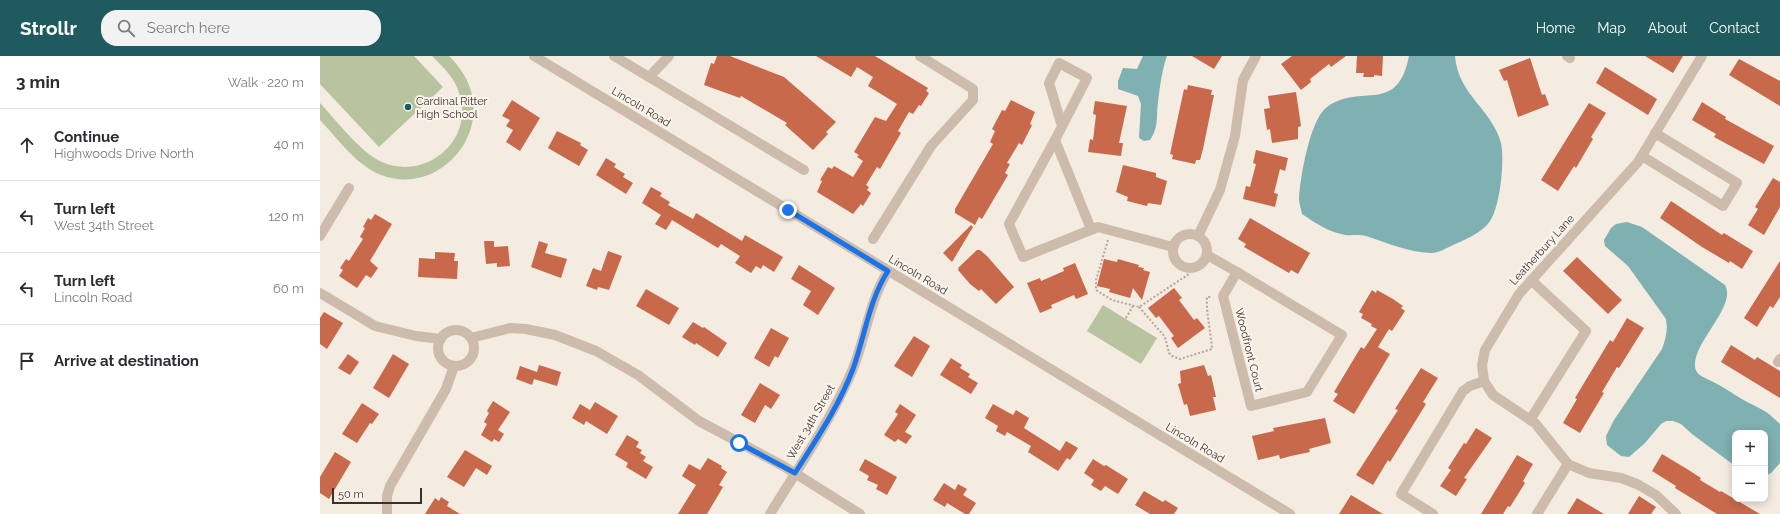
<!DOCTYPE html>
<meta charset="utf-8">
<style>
body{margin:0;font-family:Raleway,sans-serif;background:#f2f2f3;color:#2b2b33}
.controls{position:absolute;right:12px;bottom:12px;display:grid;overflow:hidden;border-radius:8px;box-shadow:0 2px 10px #0003}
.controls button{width:36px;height:36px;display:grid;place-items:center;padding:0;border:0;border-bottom:1px solid #e1e1e2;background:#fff;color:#2b2b33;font:20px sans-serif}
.scale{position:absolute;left:12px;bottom:10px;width:90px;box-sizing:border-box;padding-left:4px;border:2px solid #3b302b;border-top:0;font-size:11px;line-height:14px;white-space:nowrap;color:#3b302b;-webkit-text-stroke:3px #fbf5ee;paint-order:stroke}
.stop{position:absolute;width:12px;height:12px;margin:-9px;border:3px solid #1a73e8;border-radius:50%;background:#fff}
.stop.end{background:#1a73e8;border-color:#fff;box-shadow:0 1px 4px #0008}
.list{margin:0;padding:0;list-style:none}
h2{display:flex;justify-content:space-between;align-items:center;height:52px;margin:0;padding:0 16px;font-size:17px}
h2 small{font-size:13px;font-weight:400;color:#7c7c81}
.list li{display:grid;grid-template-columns:26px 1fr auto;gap:12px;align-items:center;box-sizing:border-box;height:72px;padding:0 16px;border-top:1px solid #e1e1e2}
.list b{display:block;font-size:15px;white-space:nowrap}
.list p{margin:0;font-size:13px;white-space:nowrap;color:#7c7c81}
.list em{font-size:13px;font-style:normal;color:#7c7c81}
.icon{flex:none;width:22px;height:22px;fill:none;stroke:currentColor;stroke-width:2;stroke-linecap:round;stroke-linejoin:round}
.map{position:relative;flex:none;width:1460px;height:458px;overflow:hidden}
header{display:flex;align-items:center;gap:24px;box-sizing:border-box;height:56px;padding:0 20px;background:#1f5a5e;color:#fff}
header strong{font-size:19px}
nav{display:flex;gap:22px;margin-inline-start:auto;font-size:14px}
.search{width:280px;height:36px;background:#f2f2f3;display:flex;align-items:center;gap:10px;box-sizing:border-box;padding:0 14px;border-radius:16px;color:#7c7c81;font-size:15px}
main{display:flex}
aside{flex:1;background:#fff}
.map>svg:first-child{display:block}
.green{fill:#b8c4a0}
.water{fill:#7fb0b2}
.building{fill:#c8694b}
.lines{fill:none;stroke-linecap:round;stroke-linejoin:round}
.path{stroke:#b9a596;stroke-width:2;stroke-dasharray:2 2;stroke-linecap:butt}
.minor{stroke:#cdbbac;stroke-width:10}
.route{stroke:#1a73e8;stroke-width:5}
.poi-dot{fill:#1f5a5e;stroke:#fbf5ee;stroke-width:1.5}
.labels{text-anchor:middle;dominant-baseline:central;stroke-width:4;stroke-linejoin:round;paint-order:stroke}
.poi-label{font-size:11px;fill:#3b302b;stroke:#fbf5ee;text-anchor:start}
.street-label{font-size:11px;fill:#3b302b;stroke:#fbf5ee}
</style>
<header>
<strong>Strollr</strong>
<div class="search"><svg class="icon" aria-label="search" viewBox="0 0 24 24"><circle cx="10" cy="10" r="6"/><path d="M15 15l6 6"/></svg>Search here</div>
<nav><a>Home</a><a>Map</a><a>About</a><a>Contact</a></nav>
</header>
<main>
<aside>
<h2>3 min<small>Walk · 220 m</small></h2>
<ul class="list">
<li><svg class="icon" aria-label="ahead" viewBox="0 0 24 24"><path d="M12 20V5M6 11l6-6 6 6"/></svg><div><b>Continue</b><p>Highwoods Drive North</p></div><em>40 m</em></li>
<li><svg class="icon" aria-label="left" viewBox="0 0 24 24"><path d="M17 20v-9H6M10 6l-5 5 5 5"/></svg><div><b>Turn left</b><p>West 34th Street</p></div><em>120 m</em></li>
<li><svg class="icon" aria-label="left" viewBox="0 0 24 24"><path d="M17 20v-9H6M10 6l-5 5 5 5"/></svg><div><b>Turn left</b><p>Lincoln Road</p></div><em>60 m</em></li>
<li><svg class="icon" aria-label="arrive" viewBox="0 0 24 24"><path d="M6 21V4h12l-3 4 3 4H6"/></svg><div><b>Arrive at destination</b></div></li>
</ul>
</aside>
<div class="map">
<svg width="1460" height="458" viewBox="0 0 1460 458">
<rect width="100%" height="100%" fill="#f4ebe1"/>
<g class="green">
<path d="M0,0H94L123,31L59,91L0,28Z"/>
<path d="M112,0H129C139,10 147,21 151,35C166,88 113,139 61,119C36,109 18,83 0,64V47C16,64 41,97 62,106C105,125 153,86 140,40C136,23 124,12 112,0Z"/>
<path d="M783,249L837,282L821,308L767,275Z"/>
</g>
<g class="water">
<path d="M823,0H847C842,14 840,30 838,46C836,61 839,71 830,84L824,85L819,82L821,48L818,40L798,33V25L803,12L817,13Z"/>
<path d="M1089,0H1135C1138,39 1172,53 1181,87C1185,104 1180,157 1167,169C1158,178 1145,184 1133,189C1127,192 1118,197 1111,197C1087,196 1068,187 1046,180C1039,178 1032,180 1025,179C1009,176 995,167 982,158C981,153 979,147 979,143C980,122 990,63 1007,51C1042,26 1077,60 1089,0Z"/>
<path d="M1307,166L1322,171L1405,229C1417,250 1373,286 1375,310C1375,317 1381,320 1387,323C1401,329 1413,338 1427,346C1433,349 1440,352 1446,356C1451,359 1455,364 1460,368V407L1451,417L1445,420V377H1415V410L1372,378L1361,368L1353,365H1346L1341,368L1325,387L1309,401L1301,400L1287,389L1286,380L1294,364L1342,293C1346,282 1348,275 1346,263L1308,210L1285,190L1284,184L1291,172L1296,168Z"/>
</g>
<g class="building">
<path d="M397,0H410L464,21L516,66L506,76L508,78L493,94L465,69L467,67L421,40L420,42L384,29L391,7L394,8Z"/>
<path d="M496,0H555L608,32L606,35L609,37L601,50L599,49L593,58L589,56L578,75L581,77L560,113L557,111L546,129L549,131L547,134L551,137L543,150L541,148L533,158L497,136L502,125L500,124L508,111L512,113L514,110L533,121L543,105L537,101L539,99L534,96L555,61L566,65L577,48L548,30L553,21L537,11L531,21Z"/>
<path d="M872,0H902L894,13Z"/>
<path d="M972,0H1026L1011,11L1009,8L990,23L991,26L981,34L961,8Z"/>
<path d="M1037,0H1063L1062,20L1054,19V21H1043L1044,17H1036Z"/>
<path d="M1325,0H1363L1353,17Z"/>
<path d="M1210,2L1222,39L1225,38L1229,49L1198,61L1187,24L1184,25L1179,14Z"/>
<path d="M1419,3L1460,25V50L1409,19Z"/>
<path d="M1285,11L1337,43L1328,59L1276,27Z"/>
<path d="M868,29L892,34L891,39H894L883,93L880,104H876L875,108L852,103L853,99L850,98L864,33L867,34Z"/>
<path d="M976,36L981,70L978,71V83L952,87L950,73L947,74L944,53L950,52L948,40Z"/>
<path d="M192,44L220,62L200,95L186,86L193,74L186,70L190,64L182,60Z"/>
<path d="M691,44L715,56L710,68L712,69L702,89L699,87L687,107L690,108L685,117L688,119L662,163L659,161L655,169L635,157V153L673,88L670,86L675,75L672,73L682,54L685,55Z"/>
<path d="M775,45L807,50L799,87H803L801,100L768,96L770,83L773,84L776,59L773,58Z"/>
<path d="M1382,46L1406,61L1405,63L1454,90L1444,108L1394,81L1396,78L1372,64Z"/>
<path d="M1269,47L1286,57L1271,81L1273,83L1256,112L1254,110L1238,135L1221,124Z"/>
<path d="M237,75L261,87L260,89L268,94L259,110L228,92Z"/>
<path d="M936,94L968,102L965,115L960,113L954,137L958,138L955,151L923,143L926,130L930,131L936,108L933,107Z"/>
<path d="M286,102L296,108L294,111L305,118L303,121L313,127L306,138L276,119Z"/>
<path d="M803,109L836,117V121L847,125L841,149L828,147L827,150L807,145L808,141L796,136Z"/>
<path d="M1453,122L1460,126V151L1444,179L1428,169L1438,153L1435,151Z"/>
<path d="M331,131L342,137L340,140L350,146L348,149L373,163L376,157L422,185L425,179L463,201L454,216L443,209L441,213L436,210L431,217L415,207L420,200L401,188L398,192L352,164L346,174L335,168L341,159L322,147Z"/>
<path d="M1351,145L1402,179L1404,177L1433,195L1422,213L1410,205L1409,207L1382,191L1340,162Z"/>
<path d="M55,158L72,168L50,205L58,212L51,222L46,219L37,232L19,220L23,214L20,212L26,203L29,205L43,183L40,181L45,172L43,171L48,162L51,164Z"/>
<path d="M930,162L990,197L978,218L971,214L969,217L924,191L926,188L918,183Z"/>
<path d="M651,169L653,171L632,206L623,197Z"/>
<path d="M164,185H174V191L188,190L190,210L177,211V207L166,208Z"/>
<path d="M219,185L228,188L225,197L247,203L241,222L211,211Z"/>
<path d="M657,194H660L667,200L694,231L676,248L661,233L659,235L650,228L638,214L639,213L638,212Z"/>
<path d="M288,195L302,200L289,234L278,231L277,234L266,230L273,212L281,215Z"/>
<path d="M115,196L135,197L134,205H138L137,223L98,221L99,202L115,203Z"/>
<path d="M1257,201L1302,244L1288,258L1243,215Z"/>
<path d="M784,203L797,206L798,203L819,209L818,211L824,212L823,214L830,216L822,244L813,232L810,242L789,236L790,233L777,230Z"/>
<path d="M1460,205V241L1453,252L1450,250L1437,271L1424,262Z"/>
<path d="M755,207L768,238L756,243L754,239L731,249L732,252L720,257L707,227L720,222L721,225L744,215L743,212Z"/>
<path d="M479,209L515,232L498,259L483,249L491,235L471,223Z"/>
<path d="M854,232L862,242L859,244L874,264L877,262L885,272L858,292L851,282L854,280L839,260L836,262L828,252Z"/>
<path d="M326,233L359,252L349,269L316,250Z"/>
<path d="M1052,234L1056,237L1057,234L1073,243L1083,250L1081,252L1085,255L1072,275L1069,273L1058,291L1070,298L1034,358L1013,345L1018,338L1014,336L1041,291L1044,293L1057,273L1051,270L1052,268L1041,262L1043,258L1039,256Z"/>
<path d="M4,256L23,267L7,293L0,288V262Z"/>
<path d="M1307,262L1324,272L1299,312L1297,311L1282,336L1284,337L1260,377L1243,367L1257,343L1255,342L1290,284L1293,286Z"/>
<path d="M373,266L383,272L384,271L407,287L398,301L376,287L375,289L362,281Z"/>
<path d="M451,272L469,282L458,302L455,300L449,311L434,302Z"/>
<path d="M594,280L610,290L592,321L574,310Z"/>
<path d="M1411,289L1435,304L1437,301L1460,315V342L1401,306Z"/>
<path d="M28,298L39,306L30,319L18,312Z"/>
<path d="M73,298L89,308L69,342L53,332Z"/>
<path d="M631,302L642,309L640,312L650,318L648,321L658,327L651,338L620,319Z"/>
<path d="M219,309L241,316L237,330L214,323L215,320L212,329L196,323L200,310L217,316Z"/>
<path d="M884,309L888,320L891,319L896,341H893L896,354L870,360L867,348L864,349L858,328L861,327L860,315Z"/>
<path d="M1101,312L1118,322L1103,346L1106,348L1070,406L1068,404L1053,429L1036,419L1078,354L1075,353Z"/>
<path d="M440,327L460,339L451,353L445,349L435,367L421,359Z"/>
<path d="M173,345L190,356L178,374L184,378L179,386L174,383L172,386L161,379L167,368L164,366L169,357L167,355Z"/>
<path d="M275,346L298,360L287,378L266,365L264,369L252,362L260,348L270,354Z"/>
<path d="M42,347L59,358L52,368L50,367L37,387L22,378Z"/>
<path d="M580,348L596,359L585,376L592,380L586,388L578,383L575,386L564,379L578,358L575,356Z"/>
<path d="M673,348L693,359L696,354L709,362L704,372L740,395L746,385L758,392L750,404L747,402L738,415L708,396L711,390L687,376L685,380L676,375L678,370L665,362Z"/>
<path d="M1005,362L1011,387L989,393L990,396L971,400L960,403L959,399L938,404L932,380L954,375L953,372Z"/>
<path d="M1156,372L1172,382L1144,422L1147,423L1136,440L1120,430L1131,414L1128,412L1144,387L1146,388Z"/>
<path d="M307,379L319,386L316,391L322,394L320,397L326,401L323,405L333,411L326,423L306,411L308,407L295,399Z"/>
<path d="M145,394L172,410L167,419L156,412L144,431L127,421Z"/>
<path d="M15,396L31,406L9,443L0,437V421Z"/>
<path d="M1342,398L1367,413L1381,422L1380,424L1400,436L1401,435L1440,458H1397L1355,432L1356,430L1332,415Z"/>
<path d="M1197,399L1213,408L1203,425L1205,427L1190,451L1188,450L1183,458H1161Z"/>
<path d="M388,402L402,410L401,412L407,416L399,429L403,431L387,458H358L376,429L362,420L369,408L380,414Z"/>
<path d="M545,403L577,421L567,439L556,433L558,429L547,424L549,420L539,414Z"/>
<path d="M773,403L784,410L786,409L808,423L798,438L785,430L781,435L771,429L774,424L764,417Z"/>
<path d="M624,427L635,434L638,428L647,433L643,439L656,447L649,458H645L627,447L625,451L613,444Z"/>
<path d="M824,435L843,446L845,444L858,452L854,458H830L815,449Z"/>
<path d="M1031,439L1063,458H1019Z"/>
<path d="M1319,440L1336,451L1331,458H1308Z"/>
<path d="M121,441L129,446L127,450L140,458H105L115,442L119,445Z"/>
<path d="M1257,442L1284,458H1247Z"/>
</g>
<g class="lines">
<g class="path">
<path d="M788,184L776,224V234L792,244L819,251L869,218L871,212"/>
<path d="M819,251L845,281L849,297L852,300L860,303L892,293C891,277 886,257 887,241H892"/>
<path d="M806,262L813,250"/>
</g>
<g class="minor">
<path d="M214,0L970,458"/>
<path d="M294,0L484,114"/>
<path d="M1247,0L1250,2"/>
<path d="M329,21L349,0"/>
<path d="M742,70L729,27L739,7L767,22L735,84L771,173"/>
<path d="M735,84L689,168L703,201L778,171L853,191"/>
<path d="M1322,100L1403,150L1417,127L1335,77"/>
<circle cx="870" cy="195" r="17"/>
<path d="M0,180L29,132"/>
<path d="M878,180L900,134L915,80L923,24L936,0"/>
<path d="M553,183L611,90L653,44V33L600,0"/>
<path d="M887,199L917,216"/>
<path d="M917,216L1022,279L987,336L931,350L903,240Z"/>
<path d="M0,237L55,270L96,280L121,283"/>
<circle cx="136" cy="292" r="18"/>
<path d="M151,282L190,272L206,273L235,279L276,295L318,319L379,365L465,411L540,458"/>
<path d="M1458,306L1460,303"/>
<path d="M1210,364L1266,275L1211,224"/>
<path d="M67,458V440L70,430L126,333L134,310"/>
<path d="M450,458C479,411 510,366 532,315C546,282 549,245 568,215"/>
<path d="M1113,458L1081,438L1143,335L1150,330L1164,325"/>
<path d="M1217,458L1248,408"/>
<path d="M1356,458L1336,439L1317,428L1301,422L1269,417L1248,408L1215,367L1173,339L1164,325L1162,309L1165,294L1199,238L1318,106L1382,0"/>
</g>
</g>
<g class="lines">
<path class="route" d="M419,387L475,417C496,384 519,350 533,313C545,280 549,244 568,215L468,154"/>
</g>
<circle class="poi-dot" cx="88" cy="51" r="4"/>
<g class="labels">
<g class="poi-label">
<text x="96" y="45">Cardinal Ritter<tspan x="96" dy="13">High School</tspan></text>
</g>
<g class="street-label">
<text transform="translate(321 51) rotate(31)">Lincoln Road</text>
<text transform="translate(1222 194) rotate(-48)">Leatherbury Lane</text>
<text transform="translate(598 219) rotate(31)">Lincoln Road</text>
<text transform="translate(929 294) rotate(76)">Woodfront Court</text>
<text transform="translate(491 366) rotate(-60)">West 34th Street</text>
<text transform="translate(875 387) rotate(31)">Lincoln Road</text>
</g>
</g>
</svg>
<div class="controls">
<button>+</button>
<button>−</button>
</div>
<div class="scale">50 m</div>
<div class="stop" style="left:419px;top:387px"></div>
<div class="stop end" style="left:468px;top:154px"></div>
</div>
</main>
